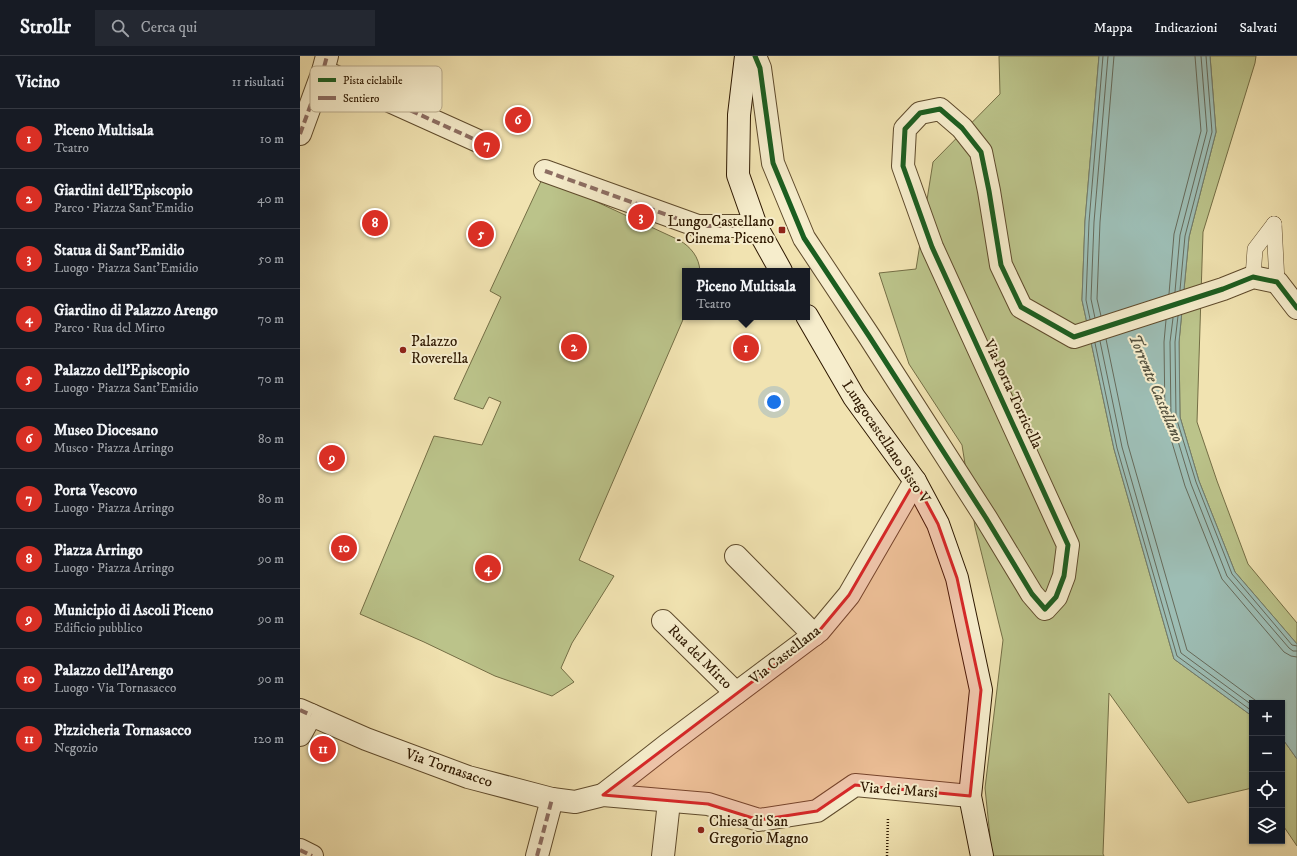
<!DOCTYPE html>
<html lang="it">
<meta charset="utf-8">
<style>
body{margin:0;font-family:"IM FELL DW Pica",serif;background:#242831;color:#f1f3f6}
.controls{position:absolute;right:12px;bottom:12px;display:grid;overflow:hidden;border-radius:0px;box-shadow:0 1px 3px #0004}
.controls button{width:36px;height:36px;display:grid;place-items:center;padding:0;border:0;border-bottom:1px solid #363941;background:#171b24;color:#f1f3f6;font:20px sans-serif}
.you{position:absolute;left:474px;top:346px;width:14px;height:14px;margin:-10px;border:3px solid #fff;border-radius:50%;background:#1a73e8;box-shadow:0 0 0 6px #1a73e833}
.badge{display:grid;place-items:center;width:26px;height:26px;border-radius:50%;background:#d93025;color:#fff;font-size:13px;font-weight:700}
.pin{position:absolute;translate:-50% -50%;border:2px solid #fff;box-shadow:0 1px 4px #0006}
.popup{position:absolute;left:382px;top:212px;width:128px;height:52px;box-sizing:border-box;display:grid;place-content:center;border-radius:0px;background:#171b24;filter:drop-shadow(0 1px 3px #0005);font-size:13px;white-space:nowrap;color:#9ea1a6}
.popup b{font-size:15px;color:#f1f3f6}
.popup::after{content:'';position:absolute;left:50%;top:100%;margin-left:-8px;border:8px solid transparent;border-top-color:#171b24}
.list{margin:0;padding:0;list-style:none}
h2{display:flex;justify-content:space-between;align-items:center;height:52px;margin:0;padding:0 16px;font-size:17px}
h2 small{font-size:13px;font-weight:400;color:#9ea1a6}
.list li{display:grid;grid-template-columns:26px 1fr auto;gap:12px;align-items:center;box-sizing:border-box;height:60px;padding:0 16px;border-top:1px solid #363941}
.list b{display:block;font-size:15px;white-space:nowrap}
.list p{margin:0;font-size:13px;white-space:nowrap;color:#9ea1a6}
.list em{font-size:13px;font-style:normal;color:#9ea1a6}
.icon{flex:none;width:22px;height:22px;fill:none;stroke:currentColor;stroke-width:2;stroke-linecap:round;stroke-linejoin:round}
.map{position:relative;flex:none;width:997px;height:800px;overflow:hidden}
header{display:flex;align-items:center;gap:24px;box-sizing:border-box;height:56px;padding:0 20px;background:#171b24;border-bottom:1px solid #363941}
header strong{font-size:19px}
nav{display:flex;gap:22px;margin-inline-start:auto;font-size:14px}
.search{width:280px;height:36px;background:#242831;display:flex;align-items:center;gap:10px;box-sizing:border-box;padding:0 14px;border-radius:0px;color:#9ea1a6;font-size:15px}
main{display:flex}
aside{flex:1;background:#171b24}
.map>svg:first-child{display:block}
.green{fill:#bbc38a;stroke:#746e45}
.water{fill:#9dbdb4;stroke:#717b6c}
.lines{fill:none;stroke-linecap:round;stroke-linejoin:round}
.shore{stroke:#666a5a;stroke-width:1}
.lane-casing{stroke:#5f4b2c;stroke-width:16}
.street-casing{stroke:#5f4b2c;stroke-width:24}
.secondary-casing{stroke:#2e1800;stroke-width:24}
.path{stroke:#2e1800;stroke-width:2.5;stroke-dasharray:1 2;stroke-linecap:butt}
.lane{stroke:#f6edcc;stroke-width:15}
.street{stroke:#f6edcc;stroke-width:22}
.secondary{stroke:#f6edcc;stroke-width:22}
.quiet{stroke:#8d6e63;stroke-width:4;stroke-dasharray:8 4;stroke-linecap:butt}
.cycleway-casing{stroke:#f6edcc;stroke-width:8}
.cycleway{stroke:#1b5e20;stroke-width:5}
.marked{fill:#d62828;fill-opacity:0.2;stroke:#d62828;stroke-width:3;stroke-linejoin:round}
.poi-dot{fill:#8f2418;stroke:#f6edcc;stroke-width:1.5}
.labels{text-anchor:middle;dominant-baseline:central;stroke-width:4;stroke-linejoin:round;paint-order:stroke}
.poi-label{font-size:15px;fill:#2e1800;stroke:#f6edcc;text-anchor:start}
.street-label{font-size:15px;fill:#2e1800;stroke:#f6edcc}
.water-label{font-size:16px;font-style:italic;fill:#55523f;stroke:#f6edcc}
.key{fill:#f6edcc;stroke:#baad8f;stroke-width:1}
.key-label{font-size:11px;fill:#2e1800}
</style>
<header>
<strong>Strollr</strong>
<div class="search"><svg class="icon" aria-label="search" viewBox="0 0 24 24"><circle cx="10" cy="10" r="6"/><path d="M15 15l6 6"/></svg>Cerca qui</div>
<nav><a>Mappa</a><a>Indicazioni</a><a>Salvati</a></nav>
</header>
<main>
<aside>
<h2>Vicino<small>11 risultati</small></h2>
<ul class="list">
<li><span class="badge">1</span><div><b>Piceno Multisala</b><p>Teatro</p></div><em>10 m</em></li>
<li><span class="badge">2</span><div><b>Giardini dell'Episcopio</b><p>Parco · Piazza Sant'Emidio</p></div><em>40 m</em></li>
<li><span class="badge">3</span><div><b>Statua di Sant'Emidio</b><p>Luogo · Piazza Sant'Emidio</p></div><em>50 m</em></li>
<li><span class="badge">4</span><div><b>Giardino di Palazzo Arengo</b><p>Parco · Rua del Mirto</p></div><em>70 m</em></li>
<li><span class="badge">5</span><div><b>Palazzo dell'Episcopio</b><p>Luogo · Piazza Sant'Emidio</p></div><em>70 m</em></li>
<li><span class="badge">6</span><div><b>Museo Diocesano</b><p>Museo · Piazza Arringo</p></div><em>80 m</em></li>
<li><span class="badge">7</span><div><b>Porta Vescovo</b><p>Luogo · Piazza Arringo</p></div><em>80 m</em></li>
<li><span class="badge">8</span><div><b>Piazza Arringo</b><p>Luogo · Piazza Arringo</p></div><em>90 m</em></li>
<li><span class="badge">9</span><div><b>Municipio di Ascoli Piceno</b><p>Edificio pubblico</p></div><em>90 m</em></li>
<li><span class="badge">10</span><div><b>Palazzo dell'Arengo</b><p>Luogo · Via Tornasacco</p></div><em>90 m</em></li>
<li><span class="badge">11</span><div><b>Pizzicheria Tornasacco</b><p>Negozio</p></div><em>120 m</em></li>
</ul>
</aside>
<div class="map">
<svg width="997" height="800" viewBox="0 0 997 800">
<rect width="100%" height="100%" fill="#f1e3b1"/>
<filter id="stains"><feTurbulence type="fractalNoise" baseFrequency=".005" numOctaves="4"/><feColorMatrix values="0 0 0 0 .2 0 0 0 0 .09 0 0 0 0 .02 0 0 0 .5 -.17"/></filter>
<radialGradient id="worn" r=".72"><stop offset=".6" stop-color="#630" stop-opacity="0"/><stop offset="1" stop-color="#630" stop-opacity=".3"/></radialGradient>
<g class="green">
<path d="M699,0H799L785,165L782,244L814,393L874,603L952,660V732L888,747L809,637L803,798L804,800H692L685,732L703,584L675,471L662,389L609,308L579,217L616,213L633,106L700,38Z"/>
<path d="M910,0H956L955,7L903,176L897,366L917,425L948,508L997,567V588L935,516L899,425L880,361L879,286L889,181L916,76Z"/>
<path d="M243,121L379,184C391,191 399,201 400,215H385V259L279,504L314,520L272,587L261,612L274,626L252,640L195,620L124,586L60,558L134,380L182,389L201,346L189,341L183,353L154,343L201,241L190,235Z"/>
<path d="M982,682L997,703V790L982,768Z"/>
</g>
<path class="water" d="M799,0H910L916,76L889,181L879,286L880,361L899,425L935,516L997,588V703L982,682V647H952V660L874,603L814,393L782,244L785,165Z"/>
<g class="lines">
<g class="shore">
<path d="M880,234L885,180L912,76L906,0"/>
<path d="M875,236L880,179L907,75L901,0"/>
<path d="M869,238L874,178L901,75L895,0"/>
<path d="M801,260L797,243L800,166L814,0"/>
<path d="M878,260L875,286L876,361L896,426L932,518L992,589L997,590"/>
<path d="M795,262L791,243L794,166L808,0"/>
<path d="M873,262L870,286L871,362L891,428L927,520L989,592L993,595H997"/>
<path d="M790,263L786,244L789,166L803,0"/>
<path d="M866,264L864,286L865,363L885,430L922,523L984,596L991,600L997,601"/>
<path d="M806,283L828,389L887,594L959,647"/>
<path d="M800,285L822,391L881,597L952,649"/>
<path d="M795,287L817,392L877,600L952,655"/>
</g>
<defs>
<g id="lane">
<path d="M974,168L977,226"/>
<path d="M953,221L955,193L974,168"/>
</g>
<g id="street">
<path d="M455,0L460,12L473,107L504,182L569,280L686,462L732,538L745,553L756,541L764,520L768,489L632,191L603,110L605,73L620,57L640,53L662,72L681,96L689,135L701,209L721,251L774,281L923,233L953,221L977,226L997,252"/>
<path d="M23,15L187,89"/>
<path d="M0,78L23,15L27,0"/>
<path d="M245,115L398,170H456"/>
<path d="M436,500L514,579"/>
<path d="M363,565L436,637"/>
<path d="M0,654L66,683L168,721L252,743L275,746L303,739L408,748L459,764L517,755L555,729L670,740"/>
<path d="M0,679L11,659"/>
<path d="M303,739L367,689L519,575L549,539L615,425"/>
<path d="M0,794L12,800"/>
<path d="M237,800L252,743"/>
<path d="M363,800L369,746"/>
</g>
<g id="secondary">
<path d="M446,0L439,59L438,119L456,170L481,215"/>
<path d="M507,260L554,341L615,425L638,468L657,522L681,634L670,740L682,800"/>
</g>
</defs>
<use href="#lane" class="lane-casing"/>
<use href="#street" class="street-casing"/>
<use href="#secondary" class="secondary-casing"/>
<path class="path" d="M587,800L588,761"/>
<use href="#lane" class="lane"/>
<use href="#street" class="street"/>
<use href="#secondary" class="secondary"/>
<g class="quiet">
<path d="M23,15L187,89"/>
<path d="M0,78L23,15L27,0"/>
<path d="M245,115L398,170H456"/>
<path d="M0,654L11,659"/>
<path d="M0,794L12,800"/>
<path d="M237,800L252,743"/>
</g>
<defs>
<path id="cycleway" d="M455,0L460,12L473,107L504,182L569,280L686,462L732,538L745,553L756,541L764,520L768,489L632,191L603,110L605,73L620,57L640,53L662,72L681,96L689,135L701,209L721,251L774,281L923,233L953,221L977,226L997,252"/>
</defs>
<use href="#cycleway" class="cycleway-casing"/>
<use href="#cycleway" class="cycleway"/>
</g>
<path class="marked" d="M615,425L638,468L657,522L681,634L670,740L555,729L517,755L459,764L408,748L303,739L519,575L549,539Z"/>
<g class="poi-dot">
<rect x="478" y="170" width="8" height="8" rx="2"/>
<circle cx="103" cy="294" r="4"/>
<circle cx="401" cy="774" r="4"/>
</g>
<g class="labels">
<g class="poi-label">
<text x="474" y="165" text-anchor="end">Lungo Castellano<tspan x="474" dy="17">- Cinema Piceno</tspan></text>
<text x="111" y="285">Palazzo<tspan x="111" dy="17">Roverella</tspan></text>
<text x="409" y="765">Chiesa di San<tspan x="409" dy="17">Gregorio Magno</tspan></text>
</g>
<g class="street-label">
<text transform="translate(713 338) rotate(65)">Via Porta Torricella</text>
<text transform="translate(586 386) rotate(56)">Lungocastellano Sisto V</text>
<text transform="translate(485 599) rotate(-38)">Via Castellana</text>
<text transform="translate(400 601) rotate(45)">Rua del Mirto</text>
<text transform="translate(149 712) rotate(19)">Via Tornasacco</text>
<text transform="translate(599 734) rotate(4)">Via dei Marsi</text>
</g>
<g class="water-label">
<text transform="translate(856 332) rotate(67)">Torrente Castellano</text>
</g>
</g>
<rect x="10" y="10" width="132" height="46" rx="6" class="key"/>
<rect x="18" y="22" width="18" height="4" fill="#1b5e20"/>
<rect x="18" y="40" width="18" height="4" fill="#8d6e63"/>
<g class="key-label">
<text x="43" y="28">Pista ciclabile</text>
<text x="43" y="46">Sentiero</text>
</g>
<rect width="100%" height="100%" filter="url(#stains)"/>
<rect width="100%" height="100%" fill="url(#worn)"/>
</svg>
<div class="controls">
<button>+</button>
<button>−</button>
<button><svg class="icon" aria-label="locate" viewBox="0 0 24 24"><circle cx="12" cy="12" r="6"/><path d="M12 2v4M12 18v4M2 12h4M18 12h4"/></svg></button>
<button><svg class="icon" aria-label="layers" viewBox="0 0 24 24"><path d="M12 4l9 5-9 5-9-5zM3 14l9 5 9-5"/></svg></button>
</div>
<div class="you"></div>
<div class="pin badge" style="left:446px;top:292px">1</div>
<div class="popup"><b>Piceno Multisala</b>Teatro</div>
<div class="pin badge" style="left:274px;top:291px">2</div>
<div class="pin badge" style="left:341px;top:161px">3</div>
<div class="pin badge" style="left:188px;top:512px">4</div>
<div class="pin badge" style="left:181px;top:178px">5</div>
<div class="pin badge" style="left:218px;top:64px">6</div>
<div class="pin badge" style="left:187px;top:89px">7</div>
<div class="pin badge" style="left:75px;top:167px">8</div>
<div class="pin badge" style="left:32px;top:402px">9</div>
<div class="pin badge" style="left:44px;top:492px">10</div>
<div class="pin badge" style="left:23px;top:693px">11</div>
</div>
</main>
